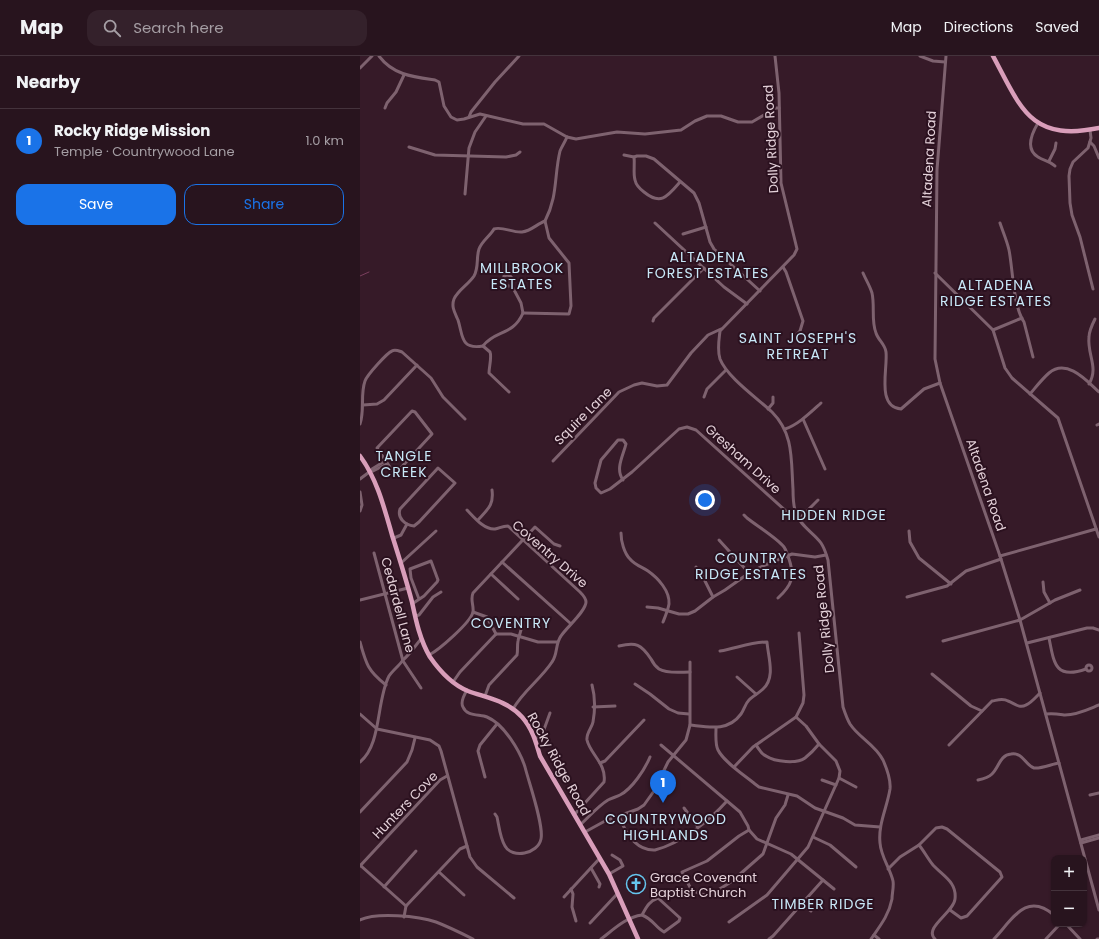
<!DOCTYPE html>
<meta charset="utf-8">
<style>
body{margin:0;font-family:Poppins,sans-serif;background:#34212b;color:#f1f3f6}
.controls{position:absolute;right:12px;bottom:12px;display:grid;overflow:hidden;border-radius:8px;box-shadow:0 1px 3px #0004}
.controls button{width:36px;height:36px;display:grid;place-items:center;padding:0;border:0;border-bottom:1px solid #44333c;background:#28141e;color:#f1f3f6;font:20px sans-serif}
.you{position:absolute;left:345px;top:444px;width:14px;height:14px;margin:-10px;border:3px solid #fff;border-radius:50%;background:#1a73e8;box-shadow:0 0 0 6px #1a73e833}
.badge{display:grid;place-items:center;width:26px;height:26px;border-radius:50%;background:#1a73e8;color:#fff;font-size:13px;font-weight:700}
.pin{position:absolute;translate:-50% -33px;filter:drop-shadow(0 1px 2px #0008)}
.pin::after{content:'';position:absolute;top:21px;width:14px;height:12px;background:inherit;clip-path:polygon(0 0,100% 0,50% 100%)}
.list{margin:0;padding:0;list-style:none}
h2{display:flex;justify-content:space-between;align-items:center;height:52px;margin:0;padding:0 16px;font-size:17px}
h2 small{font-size:13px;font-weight:400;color:#a59ea4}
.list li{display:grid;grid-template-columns:26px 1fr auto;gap:12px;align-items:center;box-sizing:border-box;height:64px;padding:0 16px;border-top:1px solid #44333c}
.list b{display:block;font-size:15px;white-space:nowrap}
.list p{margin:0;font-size:13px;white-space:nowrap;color:#a59ea4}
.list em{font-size:13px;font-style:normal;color:#a59ea4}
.actions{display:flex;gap:8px;padding:12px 16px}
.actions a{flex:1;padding:9px 0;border:1px solid #1a73e8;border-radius:12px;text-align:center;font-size:14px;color:#1a73e8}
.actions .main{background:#1a73e8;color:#fff}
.icon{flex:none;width:22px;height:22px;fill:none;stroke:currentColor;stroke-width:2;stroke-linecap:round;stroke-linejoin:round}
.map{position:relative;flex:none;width:739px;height:883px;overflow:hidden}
header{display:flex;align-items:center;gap:24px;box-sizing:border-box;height:56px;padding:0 20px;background:#28141e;border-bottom:1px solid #44333c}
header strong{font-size:19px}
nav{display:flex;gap:22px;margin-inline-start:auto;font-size:14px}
.search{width:280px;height:36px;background:#34212b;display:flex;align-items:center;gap:10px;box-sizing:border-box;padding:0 14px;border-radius:12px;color:#a59ea4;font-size:15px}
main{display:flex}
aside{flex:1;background:#28141e}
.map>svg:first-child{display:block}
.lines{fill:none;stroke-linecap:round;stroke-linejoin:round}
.stream{stroke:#7b3f5e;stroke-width:1}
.minor{stroke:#7e626f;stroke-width:3}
.major{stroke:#d99eba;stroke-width:4.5}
.labels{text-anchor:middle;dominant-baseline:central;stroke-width:4;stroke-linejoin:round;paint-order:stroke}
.street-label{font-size:13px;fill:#e4d1d9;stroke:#2b111f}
.poi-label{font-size:13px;fill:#e4d1d9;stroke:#2b111f;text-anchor:start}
.neighbourhood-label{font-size:14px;letter-spacing:1px;fill:#c8e8f8;stroke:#2b111f}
</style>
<header>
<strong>Map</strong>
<div class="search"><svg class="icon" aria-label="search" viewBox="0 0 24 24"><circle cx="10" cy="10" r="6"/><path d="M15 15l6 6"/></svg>Search here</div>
<nav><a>Map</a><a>Directions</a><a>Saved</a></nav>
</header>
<main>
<aside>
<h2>Nearby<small></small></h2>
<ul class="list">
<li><span class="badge">1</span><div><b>Rocky Ridge Mission</b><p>Temple · Countrywood Lane</p></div><em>1.0 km</em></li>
</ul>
<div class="actions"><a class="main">Save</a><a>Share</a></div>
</aside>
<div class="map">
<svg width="739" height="883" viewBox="0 0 739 883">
<rect width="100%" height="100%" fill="#361a28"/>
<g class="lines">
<path class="stream" d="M0,220L9,216"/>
<g class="minor">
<path d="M19,0C33,19 54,21 75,24L79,26L84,50L91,61L97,64L104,63L120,58L163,68H184L207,81L216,83L257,76L285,78L321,74L335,65L347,60H361L378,66H392L416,52H419"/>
<path d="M415,0L419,37L421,127L437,193L434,199L360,275C359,284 357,294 360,303C367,321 397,342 412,356C434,378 431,404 433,433C433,441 433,450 436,457C440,470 454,477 461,487C465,493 466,498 468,504L483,651C485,657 487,663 490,668C499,682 515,688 523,704C527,713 531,723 530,733C527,752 518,768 520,787C521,801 530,812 533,825C534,831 532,837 532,843C529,859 520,870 511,883"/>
<path d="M560,0L573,5L585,6"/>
<path d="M586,0L577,114L575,303L580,327L640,500L660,564L739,854"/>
<path d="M0,12L12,0"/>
<path d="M25,52L27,47L36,36L44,19"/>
<path d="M109,61L111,56L135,26L159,0"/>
<path d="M678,67C672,77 665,93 678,101C684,105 690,105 695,110"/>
<path d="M730,74L731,82L728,92L713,106L710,113L709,120L710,147L712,159L720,181L733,233"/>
<path d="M730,86L734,90L739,102"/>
<path d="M49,91L75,99L146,101L156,99L160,96"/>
<path d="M264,99L274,101L277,100H286L294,103L334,137L339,147L350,186L354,193L400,235"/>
<path d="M274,101C275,109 273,117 275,124C276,129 280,133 284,136C301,150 308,140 320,126"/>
<path d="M689,105L695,93L696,87"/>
<path d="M105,138L109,92L115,76L126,60"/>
<path d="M295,167L364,231L387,248"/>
<path d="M640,167C643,176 647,185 649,194C653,214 653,250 664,266L673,301"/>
<path d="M323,178L346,171"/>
<path d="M423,211L426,216L443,265L440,275L432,284"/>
<path d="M503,217C506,224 510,230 512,237C515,250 511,265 516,277C518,284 525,288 526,296C528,312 516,351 541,353L564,333L580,327"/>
<path d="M575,217L633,274L645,312L652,322L698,362L739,481"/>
<path d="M147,219C153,220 153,224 152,230H147L143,226L144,220Z"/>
<path d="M152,230L161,247L163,257"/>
<path d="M163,257L209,258L211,250L209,207L189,182L185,165C198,140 194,120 200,95C202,90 205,86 207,81"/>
<path d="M293,265L294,262L344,212"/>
<path d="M633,274L662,262"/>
<path d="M123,290C135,274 153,280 163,257"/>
<path d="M729,328C739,311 727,299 729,281C729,275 732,269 735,263"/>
<path d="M149,336L129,317C129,311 132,301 130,296L123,290C100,294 103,279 98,264C95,257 91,251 94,243C98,234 109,228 114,220C119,211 116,202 119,193C122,185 130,180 134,173C142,170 153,177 162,176C171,175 177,168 185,165"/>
<path d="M670,338C676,331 682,323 689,317C707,302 727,325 739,336"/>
<path d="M344,341L347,333L366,314"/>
<path d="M3,349L17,348L24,344L57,309"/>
<path d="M408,353L413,347V341"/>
<path d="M52,355L55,356L72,378L37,416L34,417L17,392Z"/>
<path d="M443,363L465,413"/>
<path d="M0,368C5,354 0,339 5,325C7,319 27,297 32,295C35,293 39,295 42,296L71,322L83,341L105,363"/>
<path d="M737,369L739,368"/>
<path d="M425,373C438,369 451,356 461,347"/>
<path d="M193,405L259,336L274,329L282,327L297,330L307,329L331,297L348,279L361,273"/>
<path d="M78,412L95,427L59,466L54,470C45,469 37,462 40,453Z"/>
<path d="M12,414L13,415L27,408"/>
<path d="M0,423L12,414V413L25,405"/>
<path d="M263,424C255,413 263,400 266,388L263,384H258L241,404L235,427L236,432L241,437L250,433L272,416L319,373L327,371L336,374L427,456L432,459H436"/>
<path d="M0,436L2,449L0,455"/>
<path d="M107,454C114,461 124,474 135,473C140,472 142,470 148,470L220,536C223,539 226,542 226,546C226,555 206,572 201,580C195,588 198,598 192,606C181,623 163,635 153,653"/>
<path d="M384,459L387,462C397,470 417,482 424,491C427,495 427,499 429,503C435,521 432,529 418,542"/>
<path d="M439,463L458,444"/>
<path d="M118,464C128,453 134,449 132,434"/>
<path d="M549,475L550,486L559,502L591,528"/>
<path d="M261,477C261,485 264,497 270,503C275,509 282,511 288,515C298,522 310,535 309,548C308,554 305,561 303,566"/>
<path d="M34,482L41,479L47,468"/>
<path d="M359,484L389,517"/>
<path d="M14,497L43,605L61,632"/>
<path d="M640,500L736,473"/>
<path d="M142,506L210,567"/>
<path d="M41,507L76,475"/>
<path d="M336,511L343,521L353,541"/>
<path d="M131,518L158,543"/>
<path d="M683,526L684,536L690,547"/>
<path d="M547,541L587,530L606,515L641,503"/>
<path d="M0,544L48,532"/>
<path d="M52,548L64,540L77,526L78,524L71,505L50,513L51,522L59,543"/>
<path d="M287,551L298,552L319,558H328L335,555L353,541L365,534L389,517L405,509L432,498L455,501L466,499"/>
<path d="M113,556L127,561L136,578"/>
<path d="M55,560L59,559L73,541L81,536"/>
<path d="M136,578H151L178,586H197"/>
<path d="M689,582C694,607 695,624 726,613"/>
<path d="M583,585L660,564L695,544L720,534"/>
<path d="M0,586C6,608 8,615 26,629"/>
<path d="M667,587L727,572H733L739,574"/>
<path d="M259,590C276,586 281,588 291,603C293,607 295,610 299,613C307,618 321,616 330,616"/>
<path d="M69,599C79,594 111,566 113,556C114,549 110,544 113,537L175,471L194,488L200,490"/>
<circle cx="729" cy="612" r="3"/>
<path d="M572,618L611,650L622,655"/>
<path d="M377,621L396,638"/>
<path d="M93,626L100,616L136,578"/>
<path d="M275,628L290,638L309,653L318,657L329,658"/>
<path d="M107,634C104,639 100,646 103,651C107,661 120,658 127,661C144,668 160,695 165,711C169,727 184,769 181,783C178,798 152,803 145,790C140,782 139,770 137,761L135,758"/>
<path d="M125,640L129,629L157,599C158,594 157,590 158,585C159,577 164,572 161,564"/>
<path d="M233,651L255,650"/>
<path d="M0,658L17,673L70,684L79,690L81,695L110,801L117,811L154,842"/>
<path d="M686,658C693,657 698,658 705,659C717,659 729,653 739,649"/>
<path d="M330,669C348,671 368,676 381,658C384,654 385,648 389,644C393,640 399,637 403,633C416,621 408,601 407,586C391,586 377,592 360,595"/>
<path d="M356,672C356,679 355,688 358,694C364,706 384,719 395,728L399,731L437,740L455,752L483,762L495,769L520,771"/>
<path d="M175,683L182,679L190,657"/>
<path d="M301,689L380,756L388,770L389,774L397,783L431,798L474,833"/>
<path d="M396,689C399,693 401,698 406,700C415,706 437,708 445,702C450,698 455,693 459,688"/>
<path d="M589,689L632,645C638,644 643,642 648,645C654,647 659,653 666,649C671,647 676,641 680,637"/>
<path d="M0,706C22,688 16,645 29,620C33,614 39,610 43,604C50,598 55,590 61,583"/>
<path d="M240,707L245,705L284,664"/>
<path d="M374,711L393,691L436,661L443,647L444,639L439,577"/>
<path d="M125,721L118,695L120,689L137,668"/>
<path d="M479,722L496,731"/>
<path d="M462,724L476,729"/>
<path d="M618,724C623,723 628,722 632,718C639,711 640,699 651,698C663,696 665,709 674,712C681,713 692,708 699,707"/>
<path d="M730,739L739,737"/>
<path d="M324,752L338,771"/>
<path d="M0,756L47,706L52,694L55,682"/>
<path d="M214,759L244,726C247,708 230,698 227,684C226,677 232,672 233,666C235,655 235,640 232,629"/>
<path d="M259,760C265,776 275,795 295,794C322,787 349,765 367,745"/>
<path d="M220,769C229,761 238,750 248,744C252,742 256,741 260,739C272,733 285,713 290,701"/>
<path d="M389,774L379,780L347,805L322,816L331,833L340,838L347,839L353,837L371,826L403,798L416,762L425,749L428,739"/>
<path d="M225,776L245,765L278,753L284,749L294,735L308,706L326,684L330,669V606"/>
<path d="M453,781L470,789L496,811"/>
<path d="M721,784L739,779"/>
<path d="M721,787L739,782"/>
<path d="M559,789C564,795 568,803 573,809C583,820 597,826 595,843C594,856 563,872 575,883"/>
<path d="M0,809L46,850"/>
<path d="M0,810L80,724L87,720"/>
<path d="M231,812L240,828L239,831"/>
<path d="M528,813L540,801L559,789L576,772L582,771L587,773L640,816L642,821L607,860L601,862L590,854"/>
<path d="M79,816L104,839"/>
<path d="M249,818L263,810L260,804L252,799"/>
<path d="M24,831L56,795"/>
<path d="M211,833L213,838L212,851L216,865"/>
<path d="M204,841L240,802"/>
<path d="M442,848L451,855"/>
<path d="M44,861L46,850L100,793L107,790"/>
<path d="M0,864C16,856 59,860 76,866C89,871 101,877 113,883"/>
<path d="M369,866L407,839L448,791L479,722L480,715L476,705L459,688L446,670L436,661"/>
<path d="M230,867L231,866L258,837"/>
<path d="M706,868L720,883"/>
<path d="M514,879L519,883"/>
<path d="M241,883C253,874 266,861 282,859C286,852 289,845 298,842L320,862L319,865L304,876C296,872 293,863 282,859"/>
<path d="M409,883L413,880L463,824"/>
<path d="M634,883C652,864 666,835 694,859"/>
<path d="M686,883L700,868"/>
<path d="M737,883H739"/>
</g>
<g class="major">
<path d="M633,0C661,52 670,86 739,72"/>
<path d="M0,400C17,423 24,451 32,479C39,501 46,523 52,546C56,565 60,584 70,601C79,614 93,629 108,635C127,642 148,645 162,661C172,672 176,686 180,700L249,818L278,883"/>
</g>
</g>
<defs>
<symbol id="church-ring" viewBox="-11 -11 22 22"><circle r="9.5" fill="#2b111f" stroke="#65c5ee" stroke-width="1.5"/><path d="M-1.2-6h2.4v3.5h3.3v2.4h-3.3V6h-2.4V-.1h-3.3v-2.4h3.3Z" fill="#65c5ee"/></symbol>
</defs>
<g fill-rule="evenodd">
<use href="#church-ring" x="265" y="817" width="22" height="22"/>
</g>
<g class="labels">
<g class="street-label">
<text transform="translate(411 83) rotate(-93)">Dolly Ridge Road</text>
<text transform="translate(569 103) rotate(-87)">Altadena Road</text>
<text transform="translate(223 360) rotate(-45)">Squire Lane</text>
<text transform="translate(383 403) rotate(42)">Gresham Drive</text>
<text transform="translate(626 429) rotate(71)">Altadena Road</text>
<text transform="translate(190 498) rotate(41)">Coventry Drive</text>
<text transform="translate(38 549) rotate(75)">Cedardell Lane</text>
<text transform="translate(464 563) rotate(-96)">Dolly Ridge Road</text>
<text transform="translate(199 708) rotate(61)">Rocky Ridge Road</text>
<text transform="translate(45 749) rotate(-46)">Hunters Cove</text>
</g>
<g class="poi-label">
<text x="290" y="821">Grace Covenant<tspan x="290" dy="15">Baptist Church</tspan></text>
</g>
<g class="neighbourhood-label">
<text x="348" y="201">ALTADENA<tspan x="348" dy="16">FOREST ESTATES</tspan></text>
<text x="162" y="212">MILLBROOK<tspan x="162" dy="16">ESTATES</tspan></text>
<text x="636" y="229">ALTADENA<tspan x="636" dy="16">RIDGE ESTATES</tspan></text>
<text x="438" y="282">SAINT JOSEPH'S<tspan x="438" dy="16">RETREAT</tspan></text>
<text x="44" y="400">TANGLE<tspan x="44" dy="16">CREEK</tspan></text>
<text x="474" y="459">HIDDEN RIDGE</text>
<text x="391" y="502">COUNTRY<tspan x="391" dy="16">RIDGE ESTATES</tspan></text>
<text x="151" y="567">COVENTRY</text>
<text x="306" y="763">COUNTRYWOOD<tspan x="306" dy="16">HIGHLANDS</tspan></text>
<text x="463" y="848">TIMBER RIDGE</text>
</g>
</g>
</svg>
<div class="controls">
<button>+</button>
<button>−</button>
</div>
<div class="you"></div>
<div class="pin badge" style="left:303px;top:747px">1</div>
</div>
</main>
